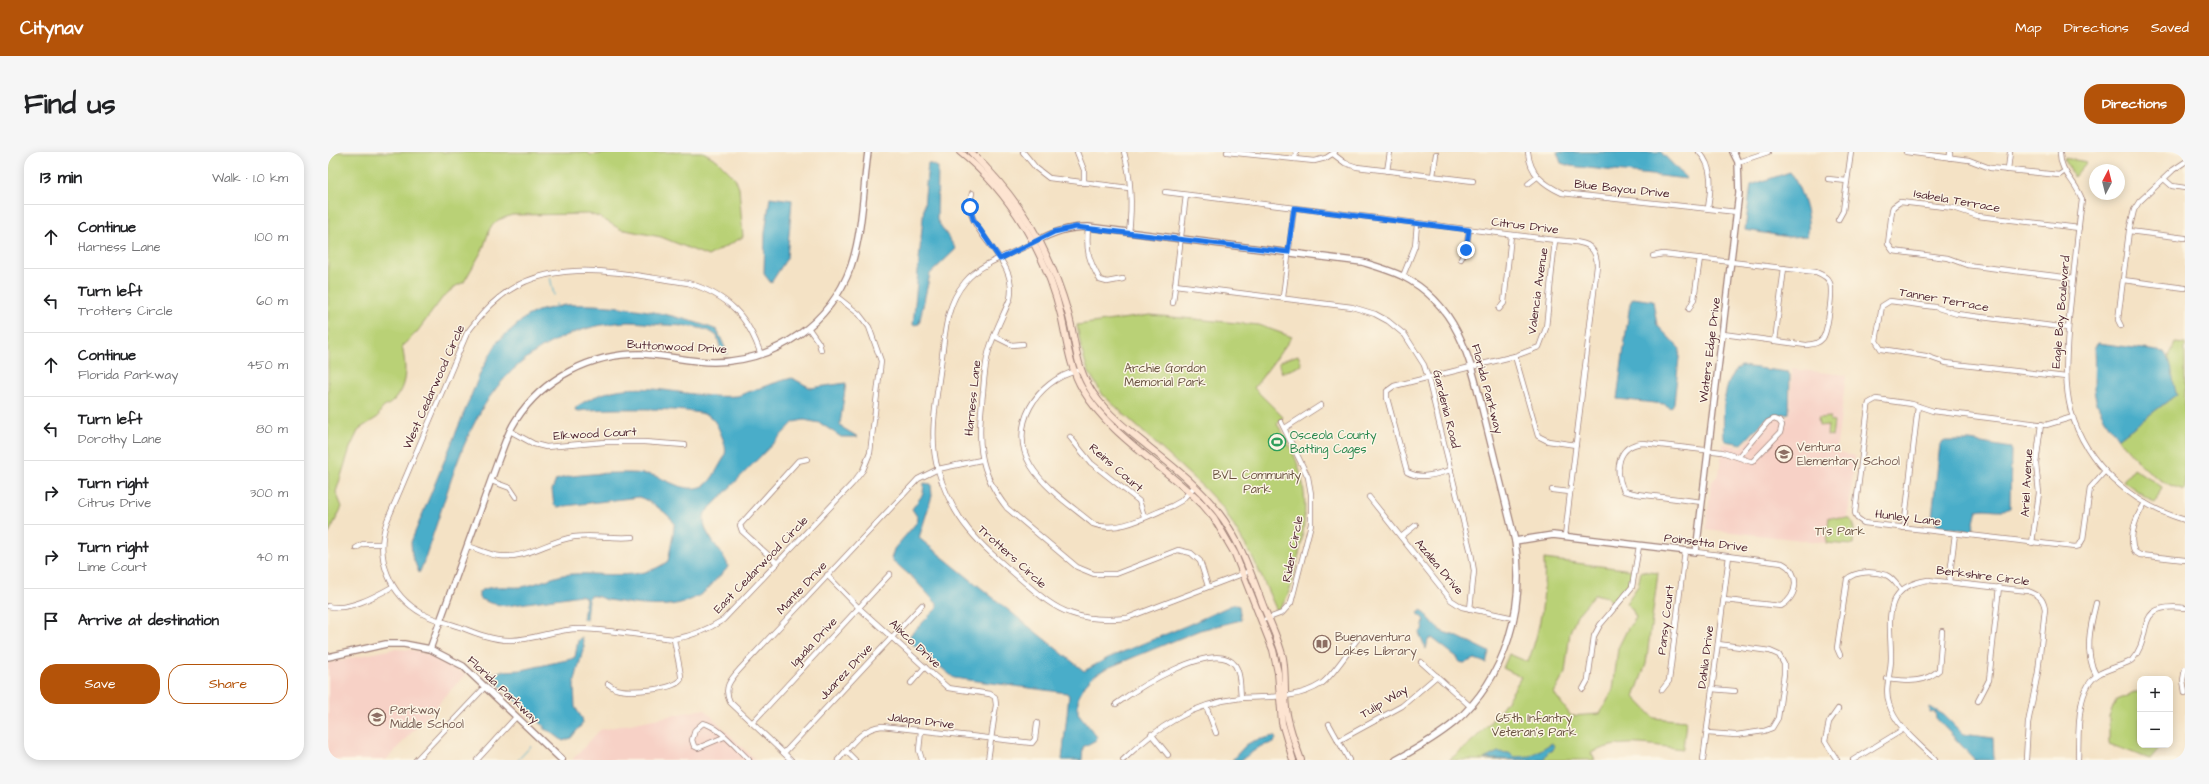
<!DOCTYPE html>
<meta charset="utf-8">
<style>
body{margin:0;font-family:"Architects Daughter",sans-serif;background:#f6f6f6;color:#202124}
.controls{position:absolute;right:12px;bottom:12px;display:grid;overflow:hidden;border-radius:8px;box-shadow:0 2px 10px #0003}
.controls button{width:36px;height:36px;display:grid;place-items:center;padding:0;border:0;border-bottom:1px solid #e0e0e0;background:#fff;color:#202124;font:20px sans-serif}
.compass{position:absolute;left:1761px;top:12px;width:36px;height:36px;border-radius:50%;background:#fff;box-shadow:0 2px 10px #0003;rotate:7deg}
.stop{position:absolute;width:12px;height:12px;margin:-9px;border:3px solid #1a73e8;border-radius:50%;background:#fff}
.stop.end{background:#1a73e8;border-color:#fff;box-shadow:0 1px 4px #0008}
.list{margin:0;padding:0;list-style:none}
h2{display:flex;justify-content:space-between;align-items:center;height:52px;margin:0;padding:0 16px;font-size:17px}
h2 small{font-size:13px;font-weight:400;color:#757577}
.list li{display:grid;grid-template-columns:26px 1fr auto;gap:12px;align-items:center;box-sizing:border-box;height:64px;padding:0 16px;border-top:1px solid #e0e0e0}
.list b{display:block;font-size:15px;white-space:nowrap}
.list p{margin:0;font-size:13px;white-space:nowrap;color:#757577}
.list em{font-size:13px;font-style:normal;color:#757577}
.actions{display:flex;gap:8px;padding:12px 16px}
.actions a{flex:1;padding:9px 0;border:1px solid #b45309;border-radius:16px;text-align:center;font-size:14px;color:#b45309}
.actions .main{background:#b45309;color:#fff}
.icon{flex:none;width:22px;height:22px;fill:none;stroke:currentColor;stroke-width:2;stroke-linecap:round;stroke-linejoin:round}
.map{position:relative;flex:none;width:1857px;height:608px;overflow:hidden;border-radius:16px}
header{display:flex;align-items:center;gap:24px;box-sizing:border-box;height:56px;padding:0 20px;background:#b45309;color:#fff}
header strong{font-size:19px}
nav{display:flex;gap:22px;margin-inline-start:auto;font-size:14px}
.intro{display:flex;align-items:center;justify-content:space-between;box-sizing:border-box;height:96px;padding:0 24px}
h1{margin:0;font-size:28px}
.button{padding:10px 18px;border-radius:16px;background:#b45309;color:#fff;font-size:14px;font-weight:700}
main{display:flex;gap:24px;padding:0 24px}
aside{flex:1;background:#fff;border-radius:16px;box-shadow:0 2px 10px #0003}
.map>svg:first-child{display:block}
.built{fill:#f7d1c6}
.green{fill:#b9d176;stroke:#827850}
.water{fill:#4aadc9;stroke:#4a667a}
.lines{fill:none;stroke-linecap:round;stroke-linejoin:round}
.stream{stroke:#4aadc9;stroke-width:1}
.minor-casing{stroke:#9f8078;stroke-width:6}
.tertiary-casing{stroke:#9f8078;stroke-width:8}
.secondary-casing{stroke:#9f8078;stroke-width:8}
.minor{stroke:#fff;stroke-width:4.5}
.tertiary{stroke:#fff;stroke-width:5.5}
.secondary{stroke:#fde4d1;stroke-width:6}
.route{stroke:#1a73e8;stroke-width:5}
.labels{text-anchor:middle;dominant-baseline:central;stroke-width:3;stroke-linejoin:round;paint-order:stroke}
.street-label{font-size:12px;fill:#4a1f2b;stroke:#fcf5e5}
.park-label{font-size:12px;fill:#6b5442;stroke:#fcf5e5}
.leisure-label{font-size:12px;fill:#27864d;stroke:#fcf5e5;text-anchor:start}
.education-label{font-size:12px;fill:#785e54;stroke:#fcf5e5;text-anchor:start}
</style>
<header>
<strong>Citynav</strong>
<nav><a>Map</a><a>Directions</a><a>Saved</a></nav>
</header>
<div class="intro"><h1>Find us</h1><a class="button">Directions</a></div>
<main>
<aside>
<h2>13 min<small>Walk · 1.0 km</small></h2>
<ul class="list">
<li><svg class="icon" aria-label="ahead" viewBox="0 0 24 24"><path d="M12 20V5M6 11l6-6 6 6"/></svg><div><b>Continue</b><p>Harness Lane</p></div><em>100 m</em></li>
<li><svg class="icon" aria-label="left" viewBox="0 0 24 24"><path d="M17 20v-9H6M10 6l-5 5 5 5"/></svg><div><b>Turn left</b><p>Trotters Circle</p></div><em>60 m</em></li>
<li><svg class="icon" aria-label="ahead" viewBox="0 0 24 24"><path d="M12 20V5M6 11l6-6 6 6"/></svg><div><b>Continue</b><p>Florida Parkway</p></div><em>450 m</em></li>
<li><svg class="icon" aria-label="left" viewBox="0 0 24 24"><path d="M17 20v-9H6M10 6l-5 5 5 5"/></svg><div><b>Turn left</b><p>Dorothy Lane</p></div><em>80 m</em></li>
<li><svg class="icon" aria-label="right" viewBox="0 0 24 24"><path d="M7 20v-9h11M14 6l5 5-5 5"/></svg><div><b>Turn right</b><p>Citrus Drive</p></div><em>300 m</em></li>
<li><svg class="icon" aria-label="right" viewBox="0 0 24 24"><path d="M7 20v-9h11M14 6l5 5-5 5"/></svg><div><b>Turn right</b><p>Lime Court</p></div><em>40 m</em></li>
<li><svg class="icon" aria-label="arrive" viewBox="0 0 24 24"><path d="M6 21V4h12l-3 4 3 4H6"/></svg><div><b>Arrive at destination</b></div></li>
</ul>
<div class="actions"><a class="main">Save</a><a>Share</a></div>
</aside>
<div class="map">
<svg width="1857" height="608" viewBox="0 0 1857 608">
<rect width="100%" height="100%" fill="#fcf5e5"/>
<filter id="ink" filterUnits="userSpaceOnUse"><feTurbulence type="fractalNoise" baseFrequency=".025" numOctaves="2"/><feDisplacementMap in="SourceGraphic" scale="8" xChannelSelector="R" yChannelSelector="G"/><feConvolveMatrix kernelMatrix="1 2 1 2 8 2 1 2 1" color-interpolation-filters="sRGB"/></filter>
<filter id="wash" filterUnits="userSpaceOnUse"><feTurbulence type="fractalNoise" baseFrequency=".012" numOctaves="4" result="noise"/><feDisplacementMap in="SourceGraphic" scale="16" xChannelSelector="R" yChannelSelector="G"/><feGaussianBlur stdDeviation="0.9" result="paint"/><feColorMatrix in="noise" values="0 0 0 0 0 0 0 0 0 0 0 0 0 0 0 0 0 1.4 0 .05"/><feComposite in="paint" operator="in"/></filter>
<g filter="url(#wash)">
<rect width="100%" height="100%" fill="#f4e2c5"/>
<g class="built">
<path d="M1464,217L1518,223L1508,300L1527,304L1520,366L1501,365L1498,391L1378,377L1383,331L1391,322L1395,291L1414,295L1440,267L1445,265L1453,267L1462,262Z"/>
<path d="M65,497L84,498L103,503L121,511L137,523L58,608H0V511Z"/>
<path d="M376,557L427,608H244L272,578Z"/>
</g>
<g class="green">
<path d="M0,0H258L263,3L288,0H375L389,8L407,26L411,36L415,85L380,104L333,85L292,77L273,66L262,62L184,63L170,68L162,76L155,97L136,130L128,134L115,145L89,180L74,194C78,213 80,232 66,248C59,256 54,252 50,265L31,277L22,296L8,340L14,355L0,383Z"/>
<path d="M1736,6L1759,10L1746,25Z"/>
<path d="M822,163L931,173L964,185L926,236L955,265L949,272C982,322 982,359 968,415C964,431 961,447 949,459L925,406L895,356L876,336L775,243L760,219L753,196L749,173Z"/>
<path d="M1847,191L1857,192V338C1825,330 1811,310 1790,287L1849,242L1845,233L1841,205Z"/>
<path d="M970,203L974,213L954,221L951,210Z"/>
<path d="M1503,265L1502,269L1506,270L1504,284L1499,283L1500,273L1491,274L1490,266Z"/>
<path d="M1805,316L1834,335L1827,351L1795,329Z"/>
<path d="M1501,365L1522,367L1526,373L1525,393L1498,391Z"/>
<path d="M1216,407L1304,418L1301,432L1286,451L1279,445L1267,442L1249,463L1242,480L1237,521L1226,541L1243,564L1272,562L1285,538L1290,496L1300,476L1308,466L1304,457L1298,451L1310,434L1313,419L1330,421L1318,512L1306,545L1326,566L1358,569L1355,597C1320,593 1295,586 1263,601L1267,608H1121C1152,585 1175,559 1193,525L1175,516L1181,502L1200,510C1213,476 1218,443 1216,407Z"/>
<path d="M1812,539V593H1834L1822,607L1781,592V565L1788,548Z"/>
</g>
<g class="water">
<path d="M1229,0H1333L1359,27L1242,14L1233,11Z"/>
<path d="M600,11L610,15L609,68L628,97L602,122L591,172L585,173Z"/>
<path d="M1462,20C1471,31 1485,70 1479,84L1461,85L1417,78L1423,33Z"/>
<path d="M442,45L464,48L459,106L443,131L436,122L437,81Z"/>
<path d="M1305,146L1325,149L1329,173L1352,197L1346,251L1343,256L1336,252L1289,247L1302,151Z"/>
<path d="M237,153C287,151 343,160 389,178L400,202L394,201L389,184C376,173 353,174 336,173C324,172 312,170 300,170C235,173 179,208 149,266C128,305 117,349 102,391C100,397 93,419 91,421L84,403L83,390L154,217L170,189L199,164L210,159Z"/>
<path d="M1770,191L1837,200C1846,211 1843,229 1849,242L1790,287C1780,272 1767,255 1766,237C1766,223 1767,210 1766,196Z"/>
<path d="M1413,214L1460,220L1462,223L1461,261L1439,266L1414,292L1398,289L1396,287C1395,263 1393,229 1413,214Z"/>
<path d="M464,226L483,236L518,231L512,272L515,276L530,285H513L492,271L476,268L466,270L377,361C370,380 395,397 400,414C398,420 390,424 386,430C362,462 315,454 280,448C273,447 270,443 262,444L260,447L258,468L255,467L258,446L253,443L178,454L162,451L151,446V440C162,432 180,436 193,435C207,433 221,426 235,423C268,418 311,432 340,409C341,404 347,375 346,371C342,362 320,348 311,345L229,355L226,353L224,338L228,328C243,321 307,319 324,323C341,328 354,340 373,335C382,333 389,317 394,309C399,301 398,296 395,287C391,278 389,270 381,264C367,255 270,256 251,259L247,258L248,255C303,218 350,248 409,244C414,243 418,240 423,239C436,235 450,229 464,226Z"/>
<path d="M1617,289H1642L1683,296L1682,356C1672,361 1660,355 1649,358L1644,379L1610,374L1604,365L1612,292Z"/>
<path d="M596,331L603,332L604,344L591,386L756,519L780,506L860,473L906,452L911,454L913,468L872,478L777,517L764,525L757,533L750,545V561L769,585L768,588L755,595L754,608H734L741,544L739,541L626,526L582,490V483L609,456V452L586,427L563,407L566,397L589,370L590,366L584,357L595,342Z"/>
<path d="M1094,458L1107,473L1115,480L1128,484L1161,500L1158,511L1147,507L1136,511L1131,510L1130,506L1104,486L1100,488L1098,497L1091,481L1094,478L1096,468L1090,461Z"/>
<path d="M254,485L256,494L246,532L247,555L254,566L255,571L243,586L235,589L223,580L216,577V574L163,526L162,523L173,519L194,518L243,507L247,505L250,488Z"/>
<path d="M1602,555L1616,563L1635,582L1665,586L1666,608H1647L1608,566L1607,560L1602,561Z"/>
<path d="M946,584L948,587L945,591L933,594L913,608H904L918,593L925,589Z"/>
<path d="M1224,591L1226,594L1225,598L1220,600L1215,608L1156,607L1170,600L1181,601L1186,605L1202,604Z"/>
</g>
<g class="lines">
<g class="stream">
<path d="M222,125L226,143"/>
<path d="M228,152L229,155"/>
<path d="M190,608L203,594"/>
</g>
</g>
</g>
<g filter="url(#ink)">
<g class="lines">
<defs>
<g id="minor">
<path d="M695,0L708,16L721,26L801,36"/>
<path d="M749,0L756,18V31"/>
<path d="M796,0C803,25 804,55 801,81"/>
<path d="M899,0L986,9L998,6L1007,0"/>
<path d="M1200,0C1202,22 1215,32 1234,41L1409,60"/>
<path d="M1371,0C1386,15 1383,37 1380,56"/>
<path d="M1578,0L1641,8L1662,16L1731,23L1737,19"/>
<path d="M1732,0C1731,20 1749,30 1754,48C1749,87 1745,126 1741,166C1739,197 1735,228 1743,259C1758,313 1805,353 1857,368"/>
<path d="M1005,2L1017,11L1029,15L1145,29"/>
<path d="M1622,6V0"/>
<path d="M967,7L968,0"/>
<path d="M1410,10L1440,0"/>
<path d="M1680,18L1682,0"/>
<path d="M1059,19L1062,0"/>
<path d="M1105,24L1108,2"/>
<path d="M1500,27L1519,29"/>
<path d="M1836,27L1844,34L1857,36"/>
<path d="M1200,32L1209,25"/>
<path d="M837,40L1227,88C1248,90 1269,87 1269,114L1237,384"/>
<path d="M644,41C643,46 641,51 642,56C647,89 690,108 682,147C675,164 666,181 661,198C657,212 656,227 655,240C650,287 648,317 679,356L749,415L766,422H788L850,398L863,401L872,409L880,434"/>
<path d="M1510,68L1515,59L1523,0"/>
<path d="M760,75C758,99 760,107 772,128L779,130L795,127"/>
<path d="M1801,79L1857,86"/>
<path d="M705,91C684,102 653,110 637,130C617,154 617,183 613,212C609,246 600,284 610,318C626,372 654,394 695,429C709,441 724,455 742,461C761,468 780,468 799,466L922,419"/>
<path d="M1325,104L1335,102L1488,120C1493,122 1500,125 1502,131C1505,139 1500,178 1495,186C1490,192 1485,192 1478,193L1395,182"/>
<path d="M1133,107L1138,98L1141,78"/>
<path d="M1075,124L1087,94L1089,72"/>
<path d="M1744,126L1639,113L1620,106L1565,99L1560,92L1564,58L1565,55L1572,50L1626,56L1650,64L1751,76"/>
<path d="M1795,128L1857,136"/>
<path d="M847,133L1024,155L1047,162L1060,169L1077,183L1096,213L1100,226L1143,401L1146,419L1142,457"/>
<path d="M955,145L966,56"/>
<path d="M845,151L858,43"/>
<path d="M1171,157L1176,151L1183,83"/>
<path d="M1361,157L1366,147L1372,106"/>
<path d="M1793,174L1790,168L1801,79L1806,58L1811,50L1845,18L1857,10"/>
<path d="M481,177L491,191L493,198"/>
<path d="M666,184L684,193L695,192"/>
<path d="M1447,189L1456,116"/>
<path d="M433,203C420,164 400,143 360,131C300,123 224,102 172,145C159,155 149,168 139,181L59,369C46,405 61,443 95,462C106,468 120,471 132,475C147,481 164,488 181,488C206,489 228,476 253,477C284,478 315,484 346,487C365,484 379,478 395,468L524,332L535,318L542,301L553,209L541,175L531,162L508,144"/>
<path d="M1187,204L1210,284L1220,289L1248,293"/>
<path d="M749,219C709,228 679,275 703,314C717,337 745,355 765,372C790,382 821,363 844,354L853,349L867,334"/>
<path d="M1738,225L1618,211L1598,204L1553,197L1548,189L1554,154L1562,149L1607,155L1629,162L1740,176"/>
<path d="M1745,265L1718,273L1605,259L1584,252L1548,247L1541,251L1540,255L1527,361L1529,366L1536,371L1747,395L1751,394L1755,387L1762,336L1777,319"/>
<path d="M957,276L993,253"/>
<path d="M182,279L206,292L218,295L277,290H316L357,293"/>
<path d="M742,285L763,311L811,349L816,364"/>
<path d="M1123,318C1108,322 1094,328 1079,320L1059,246V239L1066,234L1187,204L1211,195L1218,176L1227,88"/>
<path d="M163,329L182,336L188,345"/>
<path d="M1224,338L1242,340"/>
<path d="M1041,345L1123,448L1134,455L1186,466"/>
<path d="M1374,350L1309,342L1296,339C1286,318 1289,293 1315,291L1394,300L1424,310L1452,281L1454,273L1451,269L1446,267L1440,270L1410,305"/>
<path d="M1817,351C1809,363 1799,386 1807,400L1812,403L1857,408"/>
<path d="M1576,376L1590,254"/>
<path d="M1073,385L1088,373"/>
<path d="M1704,391L1711,341L1708,312L1713,272"/>
<path d="M140,394C150,397 161,403 172,404C199,407 220,389 246,385C266,382 285,387 305,385"/>
<path d="M28,396L35,392H54"/>
<path d="M1368,400L1454,411C1473,420 1470,445 1453,454L1396,448"/>
<path d="M449,411L414,379L412,373L470,309L479,307"/>
<path d="M499,423L531,456L620,536L662,542L667,545L668,553L660,608"/>
<path d="M1621,430L1627,382"/>
<path d="M1768,451C1762,475 1756,501 1768,523"/>
<path d="M0,454C19,460 48,444 64,435"/>
<path d="M938,467L954,461L963,451L983,372V342L980,325L953,270"/>
<path d="M1512,503L1509,496L1519,427C1528,419 1545,419 1558,423C1565,426 1569,433 1573,438"/>
<path d="M1093,510L1142,554"/>
<path d="M1857,517L1855,528L1857,541"/>
<path d="M1559,527C1579,529 1596,532 1611,518L1614,479"/>
<path d="M583,531L597,515"/>
<path d="M280,532C282,533 285,536 288,537C299,541 349,538 353,527C354,523 347,495 346,487"/>
<path d="M1255,537L1260,528L1266,484L1272,473L1304,435L1311,394"/>
<path d="M1384,537L1407,539"/>
<path d="M1334,538L1341,529L1357,399"/>
<path d="M1650,549L1661,528L1671,435"/>
<path d="M788,552C807,538 887,486 907,513C913,522 912,536 913,546"/>
<path d="M878,554L888,581"/>
<path d="M424,571L562,422"/>
<path d="M1001,572L1021,608"/>
<path d="M593,579L591,598L594,608"/>
<path d="M1379,581L1408,583L1436,579L1444,576L1450,566L1456,522V512L1451,503L1442,499L1390,492"/>
<path d="M823,582L840,603"/>
<path d="M396,585L370,596L366,594L364,588L367,578L375,571C392,575 408,596 421,608"/>
<path d="M1010,589L1074,554L1109,524"/>
<path d="M518,599L527,608"/>
<path d="M456,601L594,453"/>
<path d="M88,608L157,535"/>
<path d="M149,608L188,565"/>
<path d="M463,608L402,550C395,536 402,528 412,517L590,327L610,317L653,308"/>
<path d="M510,608C523,593 534,576 554,574L704,591L707,587L709,571"/>
<path d="M795,608C829,575 865,551 913,546C941,544 968,548 993,532C1004,525 1022,497 1031,485"/>
<path d="M1375,608L1401,404"/>
<path d="M1509,608L1497,589L1501,570L1510,557"/>
<path d="M1525,608L1576,577"/>
<path d="M1607,608C1591,592 1568,575 1561,552C1556,536 1563,522 1563,506C1563,470 1552,435 1600,428L1700,439C1711,443 1715,446 1717,457L1710,520L1700,571L1698,608"/>
<path d="M1750,608C1751,584 1747,536 1771,522C1779,517 1800,512 1804,508C1827,483 1803,450 1857,456"/>
</g>
<g id="tertiary">
<path d="M707,90C725,80 740,75 760,75L1034,110C1047,114 1061,118 1074,124C1132,153 1143,211 1157,268C1167,309 1177,349 1187,389C1198,455 1178,525 1127,570C1109,585 1088,597 1068,608"/>
<path d="M1187,389L1225,383L1368,400L1411,41L1410,10L1405,0"/>
<path d="M102,497L171,306C176,293 180,280 188,268C215,226 264,201 314,202C338,203 362,210 386,210C447,210 503,171 523,114C535,78 535,37 540,0"/>
<path d="M0,505L58,492H76L102,497L135,514L234,608"/>
</g>
<g id="secondary">
<path d="M632,0C682,40 718,101 733,163C739,188 741,215 755,238C782,284 838,315 875,353L886,366L907,402L945,498L950,521L954,571L965,608"/>
<path d="M643,0C691,47 721,95 740,161C747,185 747,210 760,233C774,259 799,277 822,296C846,315 871,335 890,360C912,388 923,422 936,456C943,472 951,489 955,506C958,523 956,540 958,556C960,574 967,591 973,608"/>
</g>
</defs>
<use href="#minor" class="minor-casing"/>
<use href="#tertiary" class="tertiary-casing"/>
<use href="#secondary" class="secondary-casing"/>
<use href="#minor" class="minor"/>
<use href="#tertiary" class="tertiary"/>
<use href="#secondary" class="secondary"/>
</g>
</g>
<g class="lines" filter="url(#ink)">
<path class="route" d="M642,55L645,67L672,107L726,80L748,75L960,100L966,56L1141,78L1138,98"/>
</g>
<defs>
<symbol id="stadium-ring" viewBox="-11 -11 22 22"><circle r="9.5" fill="#fcf5e5" stroke="#2e9e5b" stroke-width="1.5"/><path d="M0-5a6.5 5 0 1 0 0 10a6.5 5 0 1 0 0-10ZM-3.5-1.8h7v3.6h-7Z" fill="#2e9e5b"/></symbol>
<symbol id="school-ring" viewBox="-11 -11 22 22"><circle r="9.5" fill="#fcf5e5" stroke="#8d6e63" stroke-width="1.5"/><path d="M0-5L7-2L0 1L-7-2ZM-4 1L0 2.5L4 1V4Q0 6-4 4Z" fill="#8d6e63"/></symbol>
<symbol id="library-ring" viewBox="-11 -11 22 22"><circle r="9.5" fill="#fcf5e5" stroke="#8d6e63" stroke-width="1.5"/><path d="M-6-4Q-3-5.5-.7-3.5V5Q-3 3-6 4ZM6-4Q3-5.5 .7-3.5V5Q3 3 6 4Z" fill="#8d6e63"/></symbol>
</defs>
<g fill-rule="evenodd">
<use href="#stadium-ring" x="939" y="280" width="20" height="20"/>
<use href="#school-ring" x="1446" y="292" width="20" height="20"/>
<use href="#library-ring" x="984" y="482" width="20" height="20"/>
<use href="#school-ring" x="39" y="555" width="20" height="20"/>
</g>
<g class="labels">
<g class="street-label">
<text transform="translate(1294 37) rotate(6)">Blue Bayou Drive</text>
<text transform="translate(1629 49) rotate(10)">Isabela Terrace</text>
<text transform="translate(1197 74) rotate(7)">Citrus Drive</text>
<text transform="translate(1210 139) rotate(-82)">Valencia Avenue</text>
<text transform="translate(1616 148) rotate(10)">Tanner Terrace</text>
<text transform="translate(1733 160) rotate(-85)">Eagle Bay Boulevard</text>
<text transform="translate(349 195) rotate(3)">Buttonwood Drive</text>
<text transform="translate(1382 198) rotate(-83)">Waters Edge Drive</text>
<text transform="translate(106 235) rotate(-66)">West Cedarwood Circle</text>
<text transform="translate(1159 237) rotate(75)">Florida Parkway</text>
<text transform="translate(645 246) rotate(-84)">Harness Lane</text>
<text transform="translate(1118 257) rotate(76)">Gardenia Road</text>
<text transform="translate(267 282) rotate(-3)">Elkwood Court</text>
<text transform="translate(788 316) rotate(41)">Reins Court</text>
<text transform="translate(1699 331) rotate(-87)">Ariel Avenue</text>
<text transform="translate(1580 366) rotate(7)">Hunley Lane</text>
<text transform="translate(1378 391) rotate(7)">Poinsetta Drive</text>
<text transform="translate(965 397) rotate(-79)">Rider Circle</text>
<text transform="translate(684 405) rotate(42)">Trotters Circle</text>
<text transform="translate(433 413) rotate(-46)">East Cedarwood Circle</text>
<text transform="translate(1111 415) rotate(50)">Azalea Drive</text>
<text transform="translate(1655 424) rotate(7)">Berkshire Circle</text>
<text transform="translate(474 436) rotate(-47)">Mante Drive</text>
<text transform="translate(1338 468) rotate(-83)">Pansy Court</text>
<text transform="translate(486 490) rotate(-47)">Iguala Drive</text>
<text transform="translate(587 492) rotate(43)">Alixco Drive</text>
<text transform="translate(1378 505) rotate(-83)">Dahlia Drive</text>
<text transform="translate(518 520) rotate(-47)">Juarez Drive</text>
<text transform="translate(175 538) rotate(43)">Florida Parkway</text>
<text transform="translate(1056 550) rotate(-31)">Tulip Way</text>
<text transform="translate(593 569) rotate(7)">Jalapa Drive</text>
</g>
<g class="park-label">
<text x="837" y="216">Archie Gordon<tspan x="837" dy="14">Memorial Park</tspan></text>
<text x="929" y="323">BVL Community<tspan x="929" dy="14">Park</tspan></text>
<text x="1512" y="379">TI's Park</text>
<text x="1206" y="566">65th Infantry<tspan x="1206" dy="14">Veteran's Park</tspan></text>
</g>
<g class="leisure-label">
<text x="962" y="283">Osceola County<tspan x="962" dy="14">Batting Cages</tspan></text>
</g>
<g class="education-label">
<text x="1469" y="295">Ventura<tspan x="1469" dy="14">Elementary School</tspan></text>
<text x="1007" y="485">Buenaventura<tspan x="1007" dy="14">Lakes Library</tspan></text>
<text x="62" y="558">Parkway<tspan x="62" dy="14">Middle School</tspan></text>
</g>
</g>
</svg>
<div class="controls">
<button>+</button>
<button>−</button>
</div>
<svg class="compass" viewBox="-18 -18 36 36"><path d="M0-13l5 13h-10z" fill="#e53935"/><path d="M0 13l5-13h-10z" fill="#757577"/></svg>
<div class="stop" style="left:642px;top:55px"></div>
<div class="stop end" style="left:1138px;top:98px"></div>
</div>
</main>
